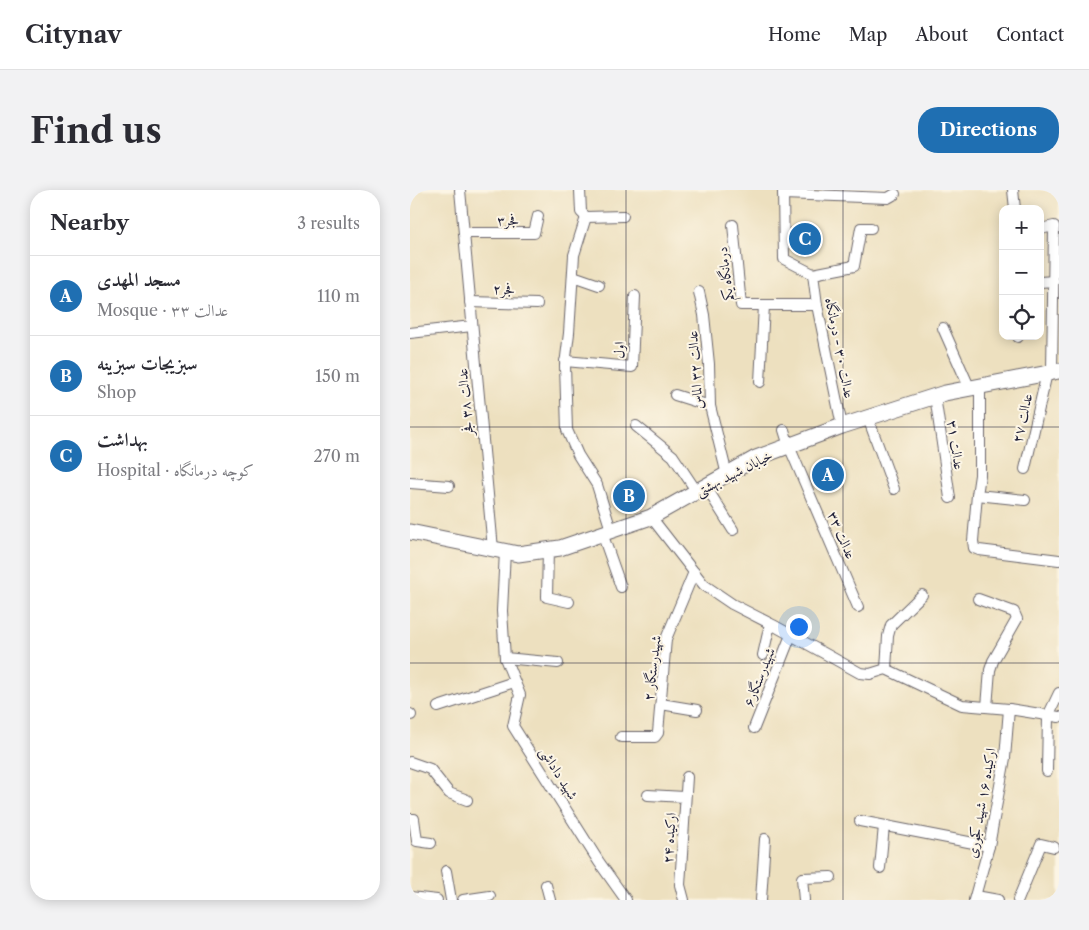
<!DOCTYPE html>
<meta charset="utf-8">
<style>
body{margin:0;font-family:"Libre Caslon Text",Amiri,serif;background:#f2f2f3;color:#2b2b33}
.controls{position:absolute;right:15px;top:15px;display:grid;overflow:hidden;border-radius:10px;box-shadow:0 2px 12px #0003}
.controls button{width:45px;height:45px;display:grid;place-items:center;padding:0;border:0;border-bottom:1px solid #e1e1e2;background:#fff;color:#2b2b33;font:25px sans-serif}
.you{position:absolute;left:388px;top:436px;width:18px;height:18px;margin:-12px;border:4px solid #fff;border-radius:50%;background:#1a73e8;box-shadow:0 0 0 8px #1a73e833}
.badge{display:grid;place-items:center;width:32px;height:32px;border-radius:50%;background:#1f6fb2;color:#fff;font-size:16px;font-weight:700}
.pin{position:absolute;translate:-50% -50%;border:2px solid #fff;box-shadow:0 1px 5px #0006}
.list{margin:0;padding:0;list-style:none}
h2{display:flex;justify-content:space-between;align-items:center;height:65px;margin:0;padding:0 20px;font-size:21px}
h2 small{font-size:16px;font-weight:400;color:#7c7c81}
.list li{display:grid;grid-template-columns:32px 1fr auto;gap:15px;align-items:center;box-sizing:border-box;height:80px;padding:0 20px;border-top:1px solid #e1e1e2}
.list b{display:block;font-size:19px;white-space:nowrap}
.list p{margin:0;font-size:16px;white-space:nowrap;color:#7c7c81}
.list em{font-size:16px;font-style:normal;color:#7c7c81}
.icon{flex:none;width:28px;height:28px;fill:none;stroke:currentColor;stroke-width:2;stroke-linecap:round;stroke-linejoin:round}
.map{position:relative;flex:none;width:649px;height:710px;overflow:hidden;border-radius:20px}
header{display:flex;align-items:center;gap:30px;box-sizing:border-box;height:70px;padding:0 25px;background:#fff;border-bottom:1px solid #e1e1e2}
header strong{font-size:24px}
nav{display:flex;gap:28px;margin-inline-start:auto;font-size:18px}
.intro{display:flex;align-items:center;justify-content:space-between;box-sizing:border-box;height:120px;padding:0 30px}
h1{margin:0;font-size:35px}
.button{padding:12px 22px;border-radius:20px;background:#1f6fb2;color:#fff;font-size:18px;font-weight:700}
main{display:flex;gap:30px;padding:0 30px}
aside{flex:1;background:#fff;border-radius:20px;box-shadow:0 2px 12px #0003}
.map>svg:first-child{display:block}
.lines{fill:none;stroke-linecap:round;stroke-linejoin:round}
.minor-casing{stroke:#696469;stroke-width:12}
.secondary-casing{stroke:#696469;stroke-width:17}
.minor{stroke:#fff;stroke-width:10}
.secondary{stroke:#fff;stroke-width:15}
.grid{fill:none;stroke:#22223b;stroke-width:1;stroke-opacity:0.55}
.labels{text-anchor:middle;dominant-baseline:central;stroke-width:4;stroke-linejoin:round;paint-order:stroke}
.street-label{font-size:14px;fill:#22223b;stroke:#fcf5e5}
</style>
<header>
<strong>Citynav</strong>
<nav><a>Home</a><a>Map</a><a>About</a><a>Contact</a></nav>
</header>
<div class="intro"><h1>Find us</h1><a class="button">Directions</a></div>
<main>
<aside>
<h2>Nearby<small>3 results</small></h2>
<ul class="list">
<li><span class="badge">A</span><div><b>مسجد المهدی</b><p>Mosque · عدالت ۳۳</p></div><em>110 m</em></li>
<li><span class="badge">B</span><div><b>سبزیجات سبزینه</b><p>Shop</p></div><em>150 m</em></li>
<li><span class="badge">C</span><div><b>بهداشت</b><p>Hospital · کوچه درمانگاه</p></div><em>270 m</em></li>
</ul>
</aside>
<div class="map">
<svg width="649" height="710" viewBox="0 0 649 710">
<rect width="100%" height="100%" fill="#fcf5e5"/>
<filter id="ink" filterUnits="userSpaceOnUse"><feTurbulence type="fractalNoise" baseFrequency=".02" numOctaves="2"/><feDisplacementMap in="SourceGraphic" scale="10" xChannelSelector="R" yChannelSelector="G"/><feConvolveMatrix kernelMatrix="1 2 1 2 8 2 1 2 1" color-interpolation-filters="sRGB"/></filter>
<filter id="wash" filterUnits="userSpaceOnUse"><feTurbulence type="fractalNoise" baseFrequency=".0096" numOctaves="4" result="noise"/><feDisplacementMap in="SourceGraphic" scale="20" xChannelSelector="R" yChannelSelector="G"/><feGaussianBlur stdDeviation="1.12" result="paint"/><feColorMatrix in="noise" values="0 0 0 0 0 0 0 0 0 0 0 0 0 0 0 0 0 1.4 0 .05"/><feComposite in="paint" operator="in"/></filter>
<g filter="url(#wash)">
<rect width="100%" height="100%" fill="#ede0bf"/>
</g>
<g filter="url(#ink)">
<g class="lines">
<defs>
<g id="minor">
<path d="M50,0L83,359"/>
<path d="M170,0L171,22L176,27L213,26"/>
<path d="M373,0L374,69L403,84"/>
<path d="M603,0L605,19"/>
<path d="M373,4L478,8L485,4"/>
<path d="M176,27L164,65L159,143L155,175L157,240L168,265L187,295L201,340"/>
<path d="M323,35L331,115H407"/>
<path d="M630,39L644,36L642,182"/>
<path d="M54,43H124L128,26"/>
<path d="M403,84L407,115L432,236"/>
<path d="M403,84L444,76L451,38H461"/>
<path d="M163,86L189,95"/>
<path d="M630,92L644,91"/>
<path d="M289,102L294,125L299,174L300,216L317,285"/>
<path d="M60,112L127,114"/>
<path d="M533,138L560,199"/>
<path d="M0,143L62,136"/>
<path d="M608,146V147"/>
<path d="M155,171L222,177L225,106"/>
<path d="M350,192L354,115"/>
<path d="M570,197V285L567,305L615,310"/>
<path d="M265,205L300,216"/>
<path d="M525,206L540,308"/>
<path d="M458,228L484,299"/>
<path d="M226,236L263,266L287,302"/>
<path d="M374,240L379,256L448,417"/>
<path d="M615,279L637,183"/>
<path d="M0,293L39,296"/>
<path d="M296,297L323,340"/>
<path d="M567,305L563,351L564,358L569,360L649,370"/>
<path d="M241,327L294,395L322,414L363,435L450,483L460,484L476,479L552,515L599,519L649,527"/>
<path d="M192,343L211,397"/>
<path d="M138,359L137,407L159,412"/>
<path d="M95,361L92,421L95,468L110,505L103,536L189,672L216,710"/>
<path d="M568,409L604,422L607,429L583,471L580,480L577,517"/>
<path d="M353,465L360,434"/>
<path d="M95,468L148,473"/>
<path d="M476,479L478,446L481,435L512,405"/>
<path d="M251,514L287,520"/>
<path d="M28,517L104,492"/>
<path d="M0,524L1,525"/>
<path d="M344,538L381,445"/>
<path d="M211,547H245L248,543L256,449L284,382"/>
<path d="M0,572L20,579L39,603L57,610"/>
<path d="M637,581L638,526L649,503"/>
<path d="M238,605L275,607"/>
<path d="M0,629H4L7,651L21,653"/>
<path d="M450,631L579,656"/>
<path d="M470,678L474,636"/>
<path d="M36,681L41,710"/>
<path d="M136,695L140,710"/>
<path d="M566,706L588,710"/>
<path d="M0,707L27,710"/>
<path d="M53,710L80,706"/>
<path d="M274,710L270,695L277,587"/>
<path d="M351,710L355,649"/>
<path d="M394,710L392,688L421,687"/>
<path d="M564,710L579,656L595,568L599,519"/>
<path d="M608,710L631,654L644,657"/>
</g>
<path id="secondary" d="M0,342L108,364L150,358L241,327L346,268L432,236L535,203L649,181"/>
</defs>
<use href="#minor" class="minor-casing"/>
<use href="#secondary" class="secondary-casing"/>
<use href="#minor" class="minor"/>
<use href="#secondary" class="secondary"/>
</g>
</g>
<path class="grid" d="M216,0V710M433,0V710M0,237H649M0,473H649"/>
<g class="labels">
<g class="street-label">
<text x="98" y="30">فجر۳</text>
<text transform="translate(315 84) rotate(-97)">درمانگاه یکم</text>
<text transform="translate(94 99) rotate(2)">فجر۲</text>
<text transform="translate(430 158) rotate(79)">عدالت ۳۰ - درمانگاه</text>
<text transform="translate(209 160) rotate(-88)">اول</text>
<text transform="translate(285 180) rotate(-94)">عدالت ۳۲ الماس</text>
<text transform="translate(55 212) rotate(-95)">عدالت ۳۸ فجر</text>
<text transform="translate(612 228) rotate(-77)">عدالت ۲۷</text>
<text transform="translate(546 255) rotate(82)">عدالت ۳۱</text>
<text transform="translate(324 283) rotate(-27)">خیابان شهید بهشتی</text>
<text transform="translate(432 345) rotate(67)">عدالت ۳۳</text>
<text transform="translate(242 478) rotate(-83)">شهیدرستگار ۲</text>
<text transform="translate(349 487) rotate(-68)">شهیدرستگار۶</text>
<text transform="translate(149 583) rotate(58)">شهید داداشی</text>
<text transform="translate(571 613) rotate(-80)">ارکیده ۱۶ شهید کجوری</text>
<text transform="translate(259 648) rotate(-86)">ارکیده ۲۴</text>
</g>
</g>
</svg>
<div class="controls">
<button>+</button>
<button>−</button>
<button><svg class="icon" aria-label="locate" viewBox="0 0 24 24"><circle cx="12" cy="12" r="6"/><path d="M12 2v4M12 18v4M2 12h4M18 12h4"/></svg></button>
</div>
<div class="you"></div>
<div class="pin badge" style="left:418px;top:285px">A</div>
<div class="pin badge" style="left:219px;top:306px">B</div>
<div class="pin badge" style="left:395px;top:49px">C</div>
</div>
</main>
